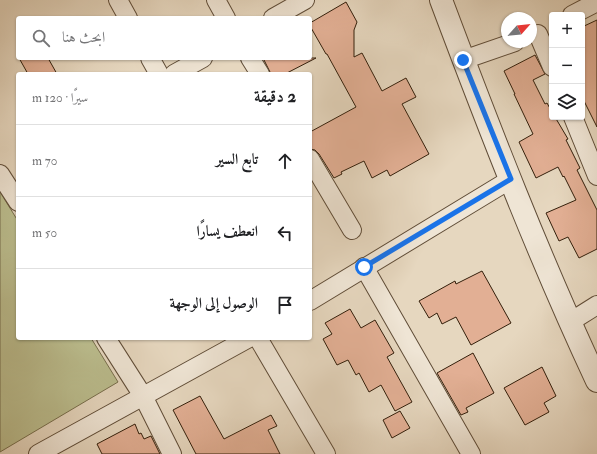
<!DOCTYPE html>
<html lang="ar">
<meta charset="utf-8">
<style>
body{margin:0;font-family:"IM FELL Double Pica",Amiri,serif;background:#f2f2f2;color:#202124;direction:rtl}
.controls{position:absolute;right:12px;top:12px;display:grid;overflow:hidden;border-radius:4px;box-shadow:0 1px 3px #0004}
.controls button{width:36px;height:36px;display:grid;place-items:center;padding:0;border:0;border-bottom:1px solid #e0e0e0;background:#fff;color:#202124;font:20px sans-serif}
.compass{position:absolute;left:501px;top:12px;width:36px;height:36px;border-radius:50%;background:#fff;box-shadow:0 1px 3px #0004;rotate:63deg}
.stop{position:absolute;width:12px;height:12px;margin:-9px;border:3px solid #1a73e8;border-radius:50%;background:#fff}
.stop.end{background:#1a73e8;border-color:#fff;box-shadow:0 1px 4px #0008}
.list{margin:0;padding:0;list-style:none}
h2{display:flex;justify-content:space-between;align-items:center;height:52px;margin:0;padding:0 16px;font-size:17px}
h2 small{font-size:13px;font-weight:400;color:#757577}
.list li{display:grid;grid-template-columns:26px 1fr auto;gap:12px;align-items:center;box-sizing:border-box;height:72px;padding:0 16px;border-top:1px solid #e0e0e0}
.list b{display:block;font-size:15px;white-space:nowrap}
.list em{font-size:13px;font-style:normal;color:#757577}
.icon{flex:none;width:22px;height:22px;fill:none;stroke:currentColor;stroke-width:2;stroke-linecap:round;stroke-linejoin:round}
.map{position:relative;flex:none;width:597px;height:454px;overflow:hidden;direction:ltr}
.search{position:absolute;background:#fff;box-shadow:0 1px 3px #0004;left:16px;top:16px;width:296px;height:44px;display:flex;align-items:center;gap:10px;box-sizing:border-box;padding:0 14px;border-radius:4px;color:#757577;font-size:15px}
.panel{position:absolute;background:#fff;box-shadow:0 1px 3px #0004;left:16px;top:72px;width:296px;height:268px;border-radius:4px;direction:rtl}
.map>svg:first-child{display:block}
.green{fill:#bbbd8e;stroke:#776e4c}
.building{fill:#e2af94;stroke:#331f0b}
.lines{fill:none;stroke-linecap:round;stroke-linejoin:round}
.minor-casing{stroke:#604d38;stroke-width:20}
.tertiary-casing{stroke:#604d38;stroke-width:24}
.minor{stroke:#efe5d5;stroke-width:18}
.tertiary{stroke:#efe5d5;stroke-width:22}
.route{stroke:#1a73e8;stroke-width:5}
</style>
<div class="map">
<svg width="597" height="454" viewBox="0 0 597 454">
<rect width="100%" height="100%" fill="#e6d7bf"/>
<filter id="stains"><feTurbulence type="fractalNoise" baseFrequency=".005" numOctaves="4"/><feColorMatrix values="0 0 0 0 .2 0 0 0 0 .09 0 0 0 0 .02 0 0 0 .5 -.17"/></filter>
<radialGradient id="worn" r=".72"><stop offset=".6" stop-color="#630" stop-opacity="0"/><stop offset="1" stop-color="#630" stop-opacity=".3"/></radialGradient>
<path class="green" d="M0,192L18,221V338H91L118,382L0,452Z"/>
<g class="building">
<path d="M346,2L357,22L354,30V57L362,53L382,91L406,78L416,97L402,104L429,154L390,176L387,170L372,178L364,161L341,172L342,174L334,178L319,154L315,150L310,149V132L356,107L327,54H326L310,26V23Z"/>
<path d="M597,20V127L582,97V27Z"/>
<path d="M535,55L545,74L533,80L545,104L547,103L552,112V117H555L568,139L566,140L580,168L577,170L597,210V249L579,258L568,237L559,241L546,213L576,200L564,176L563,177L558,167L536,178L519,142L533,134L514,94H515L504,71Z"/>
<path d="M19,58H48L57,74H28Z"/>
<path d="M263,58H316L285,74H271Z"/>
<path d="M482,271L511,323L471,345L456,317L442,324L437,313L429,318L419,301L455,281L456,284Z"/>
<path d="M350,309L361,328L375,320L394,353L387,357L412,402L395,411L381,385L369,392L359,373L356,375L348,360L337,365L323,339L332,334L325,323Z"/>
<path d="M473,353L494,393L466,408L468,412L461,415L437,373Z"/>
<path d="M542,367L556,396L544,403L549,412L525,425L504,388Z"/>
<path d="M200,396L224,439L271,415L277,426L268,430L280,454H196L173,410Z"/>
<path d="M400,411L410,428L392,438L383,420Z"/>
<path d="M135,424L139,434L141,433L144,439L151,436L160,454H102L97,444Z"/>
</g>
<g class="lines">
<defs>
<g id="minor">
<path d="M118,0L128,18"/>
<path d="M216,0L226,18"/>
<path d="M572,15L597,2"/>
<path d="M273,18L305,0"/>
<path d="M538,34L552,67"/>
<path d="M150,58L159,74"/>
<path d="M250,58L260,74"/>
<path d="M463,60L515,42"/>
<path d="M174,74L203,58"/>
<path d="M573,117L597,176"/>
<path d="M310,159L352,230"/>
<path d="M0,174L18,202"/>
<path d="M364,267L471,454"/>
<path d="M310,301L511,179"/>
<path d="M570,322L597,305"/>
<path d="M106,338L143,396L172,454"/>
<path d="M258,338L326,454"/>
<path d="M38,454L249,338"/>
</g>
<path id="tertiary" d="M441,0C489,128 539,257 597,381"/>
</defs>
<use href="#minor" class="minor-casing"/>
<use href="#tertiary" class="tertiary-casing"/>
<use href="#minor" class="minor"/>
<use href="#tertiary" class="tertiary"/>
</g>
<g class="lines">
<path class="route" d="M364,267L511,179L463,60"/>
</g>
<rect width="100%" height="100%" filter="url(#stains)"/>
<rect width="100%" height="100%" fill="url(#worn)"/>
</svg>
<div class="controls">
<button>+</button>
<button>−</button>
<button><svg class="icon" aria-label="layers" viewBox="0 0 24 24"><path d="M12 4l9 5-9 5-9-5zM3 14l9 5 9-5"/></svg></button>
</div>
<svg class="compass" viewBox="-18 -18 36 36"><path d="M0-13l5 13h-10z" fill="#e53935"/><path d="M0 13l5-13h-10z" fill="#757577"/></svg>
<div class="stop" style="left:364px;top:267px"></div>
<div class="stop end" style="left:463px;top:60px"></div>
<div class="search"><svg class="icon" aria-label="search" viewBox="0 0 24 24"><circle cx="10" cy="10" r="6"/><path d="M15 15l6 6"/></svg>ابحث هنا</div>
<section class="panel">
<h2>2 دقيقة<small>سيرًا · 120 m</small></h2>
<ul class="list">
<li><svg class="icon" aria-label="ahead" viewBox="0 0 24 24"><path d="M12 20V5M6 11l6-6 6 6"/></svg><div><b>تابع السير</b></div><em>70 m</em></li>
<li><svg class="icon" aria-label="left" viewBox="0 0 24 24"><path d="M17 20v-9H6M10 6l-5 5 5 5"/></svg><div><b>انعطف يسارًا</b></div><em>50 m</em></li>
<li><svg class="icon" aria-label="arrive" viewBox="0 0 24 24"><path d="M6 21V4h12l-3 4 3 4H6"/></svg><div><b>الوصول إلى الوجهة</b></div></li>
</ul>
</section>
</div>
